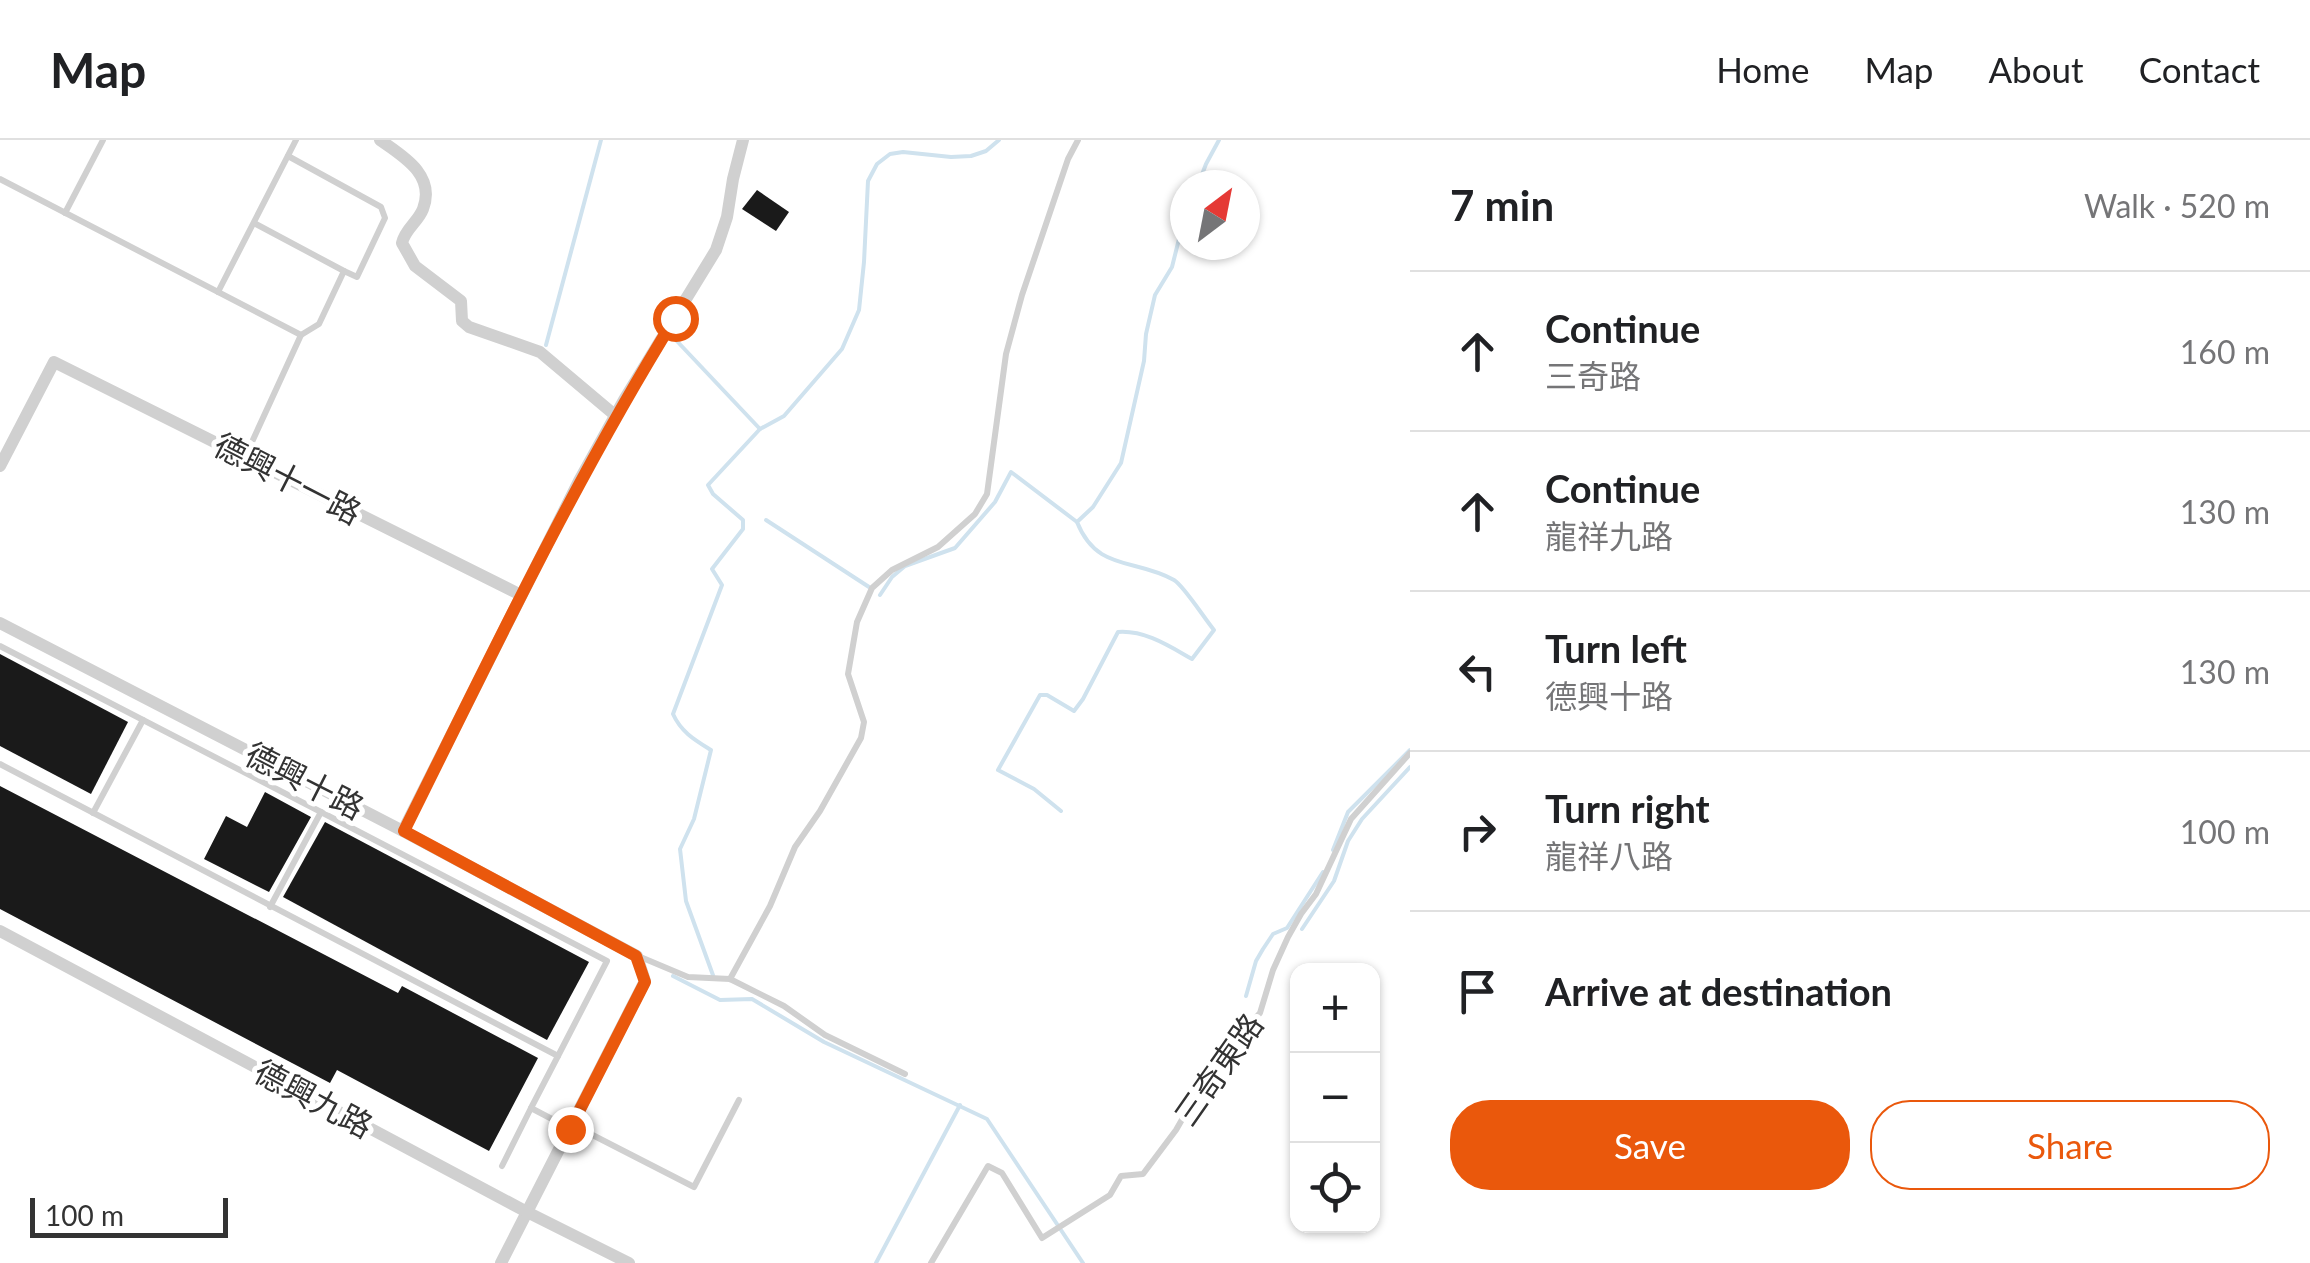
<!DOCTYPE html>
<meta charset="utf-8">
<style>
body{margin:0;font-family:Lato,"Noto Sans TC",sans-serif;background:#f2f2f2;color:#202124}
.controls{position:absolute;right:30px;bottom:30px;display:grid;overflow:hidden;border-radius:20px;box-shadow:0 2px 8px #0004}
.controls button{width:90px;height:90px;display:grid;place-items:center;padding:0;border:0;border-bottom:2px solid #e0e0e0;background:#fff;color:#202124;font:50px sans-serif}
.compass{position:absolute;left:1170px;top:30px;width:90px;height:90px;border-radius:50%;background:#fff;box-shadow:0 2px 8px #0004;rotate:32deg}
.scale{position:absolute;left:30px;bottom:25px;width:198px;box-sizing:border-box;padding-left:10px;border:5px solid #333;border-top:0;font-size:28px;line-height:35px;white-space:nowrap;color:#333;-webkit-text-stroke:8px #fff;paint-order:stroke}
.stop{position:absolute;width:30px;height:30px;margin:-22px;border:8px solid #ea580c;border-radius:50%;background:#fff}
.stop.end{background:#ea580c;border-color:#fff;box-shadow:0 2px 10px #0008}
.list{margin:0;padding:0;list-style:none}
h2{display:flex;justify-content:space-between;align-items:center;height:130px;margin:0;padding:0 40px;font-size:42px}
h2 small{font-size:32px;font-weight:400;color:#757577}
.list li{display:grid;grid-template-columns:65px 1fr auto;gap:30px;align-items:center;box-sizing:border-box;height:160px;padding:0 40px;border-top:2px solid #e0e0e0}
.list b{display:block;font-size:38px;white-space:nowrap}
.list p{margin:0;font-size:32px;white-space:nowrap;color:#757577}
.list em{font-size:32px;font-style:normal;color:#757577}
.actions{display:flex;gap:20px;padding:30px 40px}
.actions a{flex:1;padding:22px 0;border:2px solid #ea580c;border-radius:40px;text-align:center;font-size:35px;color:#ea580c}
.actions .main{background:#ea580c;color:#fff}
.icon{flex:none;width:55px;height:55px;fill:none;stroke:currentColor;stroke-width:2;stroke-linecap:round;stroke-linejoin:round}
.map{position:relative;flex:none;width:1410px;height:1123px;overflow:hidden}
header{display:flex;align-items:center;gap:60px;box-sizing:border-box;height:140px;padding:0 50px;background:#fff;border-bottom:2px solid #e0e0e0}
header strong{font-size:48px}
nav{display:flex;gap:55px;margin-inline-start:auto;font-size:35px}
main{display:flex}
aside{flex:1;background:#fff}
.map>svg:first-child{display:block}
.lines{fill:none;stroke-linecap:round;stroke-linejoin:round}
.stream{stroke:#cfe2ee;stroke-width:4}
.building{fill:#1a1a1a}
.lane{stroke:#d0d0d0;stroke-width:6}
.street{stroke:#d0d0d0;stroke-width:12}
.route{stroke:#ea580c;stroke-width:12}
.labels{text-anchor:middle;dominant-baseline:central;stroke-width:10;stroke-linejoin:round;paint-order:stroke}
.street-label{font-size:32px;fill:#333;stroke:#fff}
</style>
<header>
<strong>Map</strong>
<nav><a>Home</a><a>Map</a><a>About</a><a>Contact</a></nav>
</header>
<main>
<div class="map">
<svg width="1410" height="1123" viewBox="0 0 1410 1123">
<rect width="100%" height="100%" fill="#fff"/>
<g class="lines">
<g class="stream">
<path d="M1198,45L1206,24L1219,0"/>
<path d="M674,186L678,192L674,198L760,289"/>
<path d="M546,205L601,0"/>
<path d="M766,380L869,447"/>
<path d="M880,455L892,437L905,426L955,408L995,362L1011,332L1077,382"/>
<path d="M1061,671L1034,649L998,630L1040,555H1047L1074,571L1083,559L1118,492C1145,490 1169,506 1192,519L1214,490C1204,478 1184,446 1174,440C1135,418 1097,432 1077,382L1093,367L1121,323L1144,221L1146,194L1155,155L1172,127L1185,75"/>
<path d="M1333,710L1348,672L1410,610"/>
<path d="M1302,789L1334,741L1348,701L1362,679L1410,627"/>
<path d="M673,836L720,860L752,859L824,902L987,979L1083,1123"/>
<path d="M714,838L686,761L680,709L694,679L711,610C695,600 681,592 673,574L722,445L712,429L743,389V380L713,354L708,345L760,289L784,276L842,209L859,170L864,122L868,41L877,24L890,14L903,12L951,17L971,16L986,11L999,0"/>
<path d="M1246,856L1256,821L1263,809L1273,794L1287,788L1323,732"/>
<path d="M876,1123L960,965"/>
</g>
</g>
<g class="building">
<path d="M757,50L789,72L776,91L742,69Z"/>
<path d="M0,514L128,582L91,654L0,606Z"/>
<path d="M0,646L398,853L402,846L538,918L489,1011L337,930L330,943L0,769Z"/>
<path d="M265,652L311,677L269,752L204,719L226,676L247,687Z"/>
<path d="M325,682L589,822L547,900L283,757Z"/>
</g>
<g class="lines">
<g class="lane">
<path d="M288,16L381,67L385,78L357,137L344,131L319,184L301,195"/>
<path d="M0,39L301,195L246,315"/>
<path d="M65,73L103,0"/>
<path d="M254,83L344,131"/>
<path d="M218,152L296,0"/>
<path d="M0,506L321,672"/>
<path d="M0,624L558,916L531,968"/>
<path d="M93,673L143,580"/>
<path d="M270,767L321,672L607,821L558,916"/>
<path d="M638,816L688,837L730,839L784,866L825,895L905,934"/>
<path d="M730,839L770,766L795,707L820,671L861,598L864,582L848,534L857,482L872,448L892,430L938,407L975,374L987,354L1006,214L1022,155L1068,19L1078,0"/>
<path d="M573,985L694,1047L739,960"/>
<path d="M502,1026L531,968L569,988"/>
<path d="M931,1123L988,1026L1002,1033L1042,1098L1110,1055L1121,1036L1143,1034L1176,990L1214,924L1260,873L1273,830L1288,797L1301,774L1316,754L1351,679L1410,613"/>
</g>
<g class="street">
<path d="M380,0C403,16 436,35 423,69C418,82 405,89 402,103L415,126L461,161L462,181L469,187L540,212L616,276"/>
<path d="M0,326L54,222L521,455"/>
<path d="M0,483L403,691L637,816L645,841L501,1123"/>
<path d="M403,691L579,341L624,260L716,110L727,77L733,39L743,0"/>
<path d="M0,791L527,1072L629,1123"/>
</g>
</g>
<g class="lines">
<path class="route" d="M570,989L645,842L636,816L404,691C490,518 573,343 675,178"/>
</g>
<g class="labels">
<g class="street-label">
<text transform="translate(288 338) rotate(27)">德興十一路</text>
<text transform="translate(305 640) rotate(27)">德興十路</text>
<text transform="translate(1218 929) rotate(-55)">三奇東路</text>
<text transform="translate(314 958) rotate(28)">德興九路</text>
</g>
</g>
</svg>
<div class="controls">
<button>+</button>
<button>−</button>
<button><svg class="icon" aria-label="locate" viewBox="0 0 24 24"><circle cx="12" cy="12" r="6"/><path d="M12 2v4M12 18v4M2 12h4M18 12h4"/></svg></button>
</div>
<svg class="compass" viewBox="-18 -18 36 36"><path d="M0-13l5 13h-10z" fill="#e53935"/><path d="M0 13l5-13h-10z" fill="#757577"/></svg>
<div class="scale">100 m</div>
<div class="stop" style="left:675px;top:178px"></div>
<div class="stop end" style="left:570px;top:989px"></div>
</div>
<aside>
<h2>7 min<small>Walk · 520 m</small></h2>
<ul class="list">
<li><svg class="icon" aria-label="ahead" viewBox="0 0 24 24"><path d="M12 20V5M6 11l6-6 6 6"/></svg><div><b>Continue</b><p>三奇路</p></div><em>160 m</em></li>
<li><svg class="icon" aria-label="ahead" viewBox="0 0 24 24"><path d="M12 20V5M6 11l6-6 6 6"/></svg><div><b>Continue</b><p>龍祥九路</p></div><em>130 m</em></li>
<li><svg class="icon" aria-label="left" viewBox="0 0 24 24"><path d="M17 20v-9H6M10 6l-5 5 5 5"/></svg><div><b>Turn left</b><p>德興十路</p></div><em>130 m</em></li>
<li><svg class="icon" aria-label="right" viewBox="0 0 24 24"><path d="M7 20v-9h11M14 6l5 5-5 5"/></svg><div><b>Turn right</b><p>龍祥八路</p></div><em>100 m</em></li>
<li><svg class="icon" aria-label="arrive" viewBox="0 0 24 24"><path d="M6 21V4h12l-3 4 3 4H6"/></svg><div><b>Arrive at destination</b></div></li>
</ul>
<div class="actions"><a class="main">Save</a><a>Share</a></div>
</aside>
</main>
